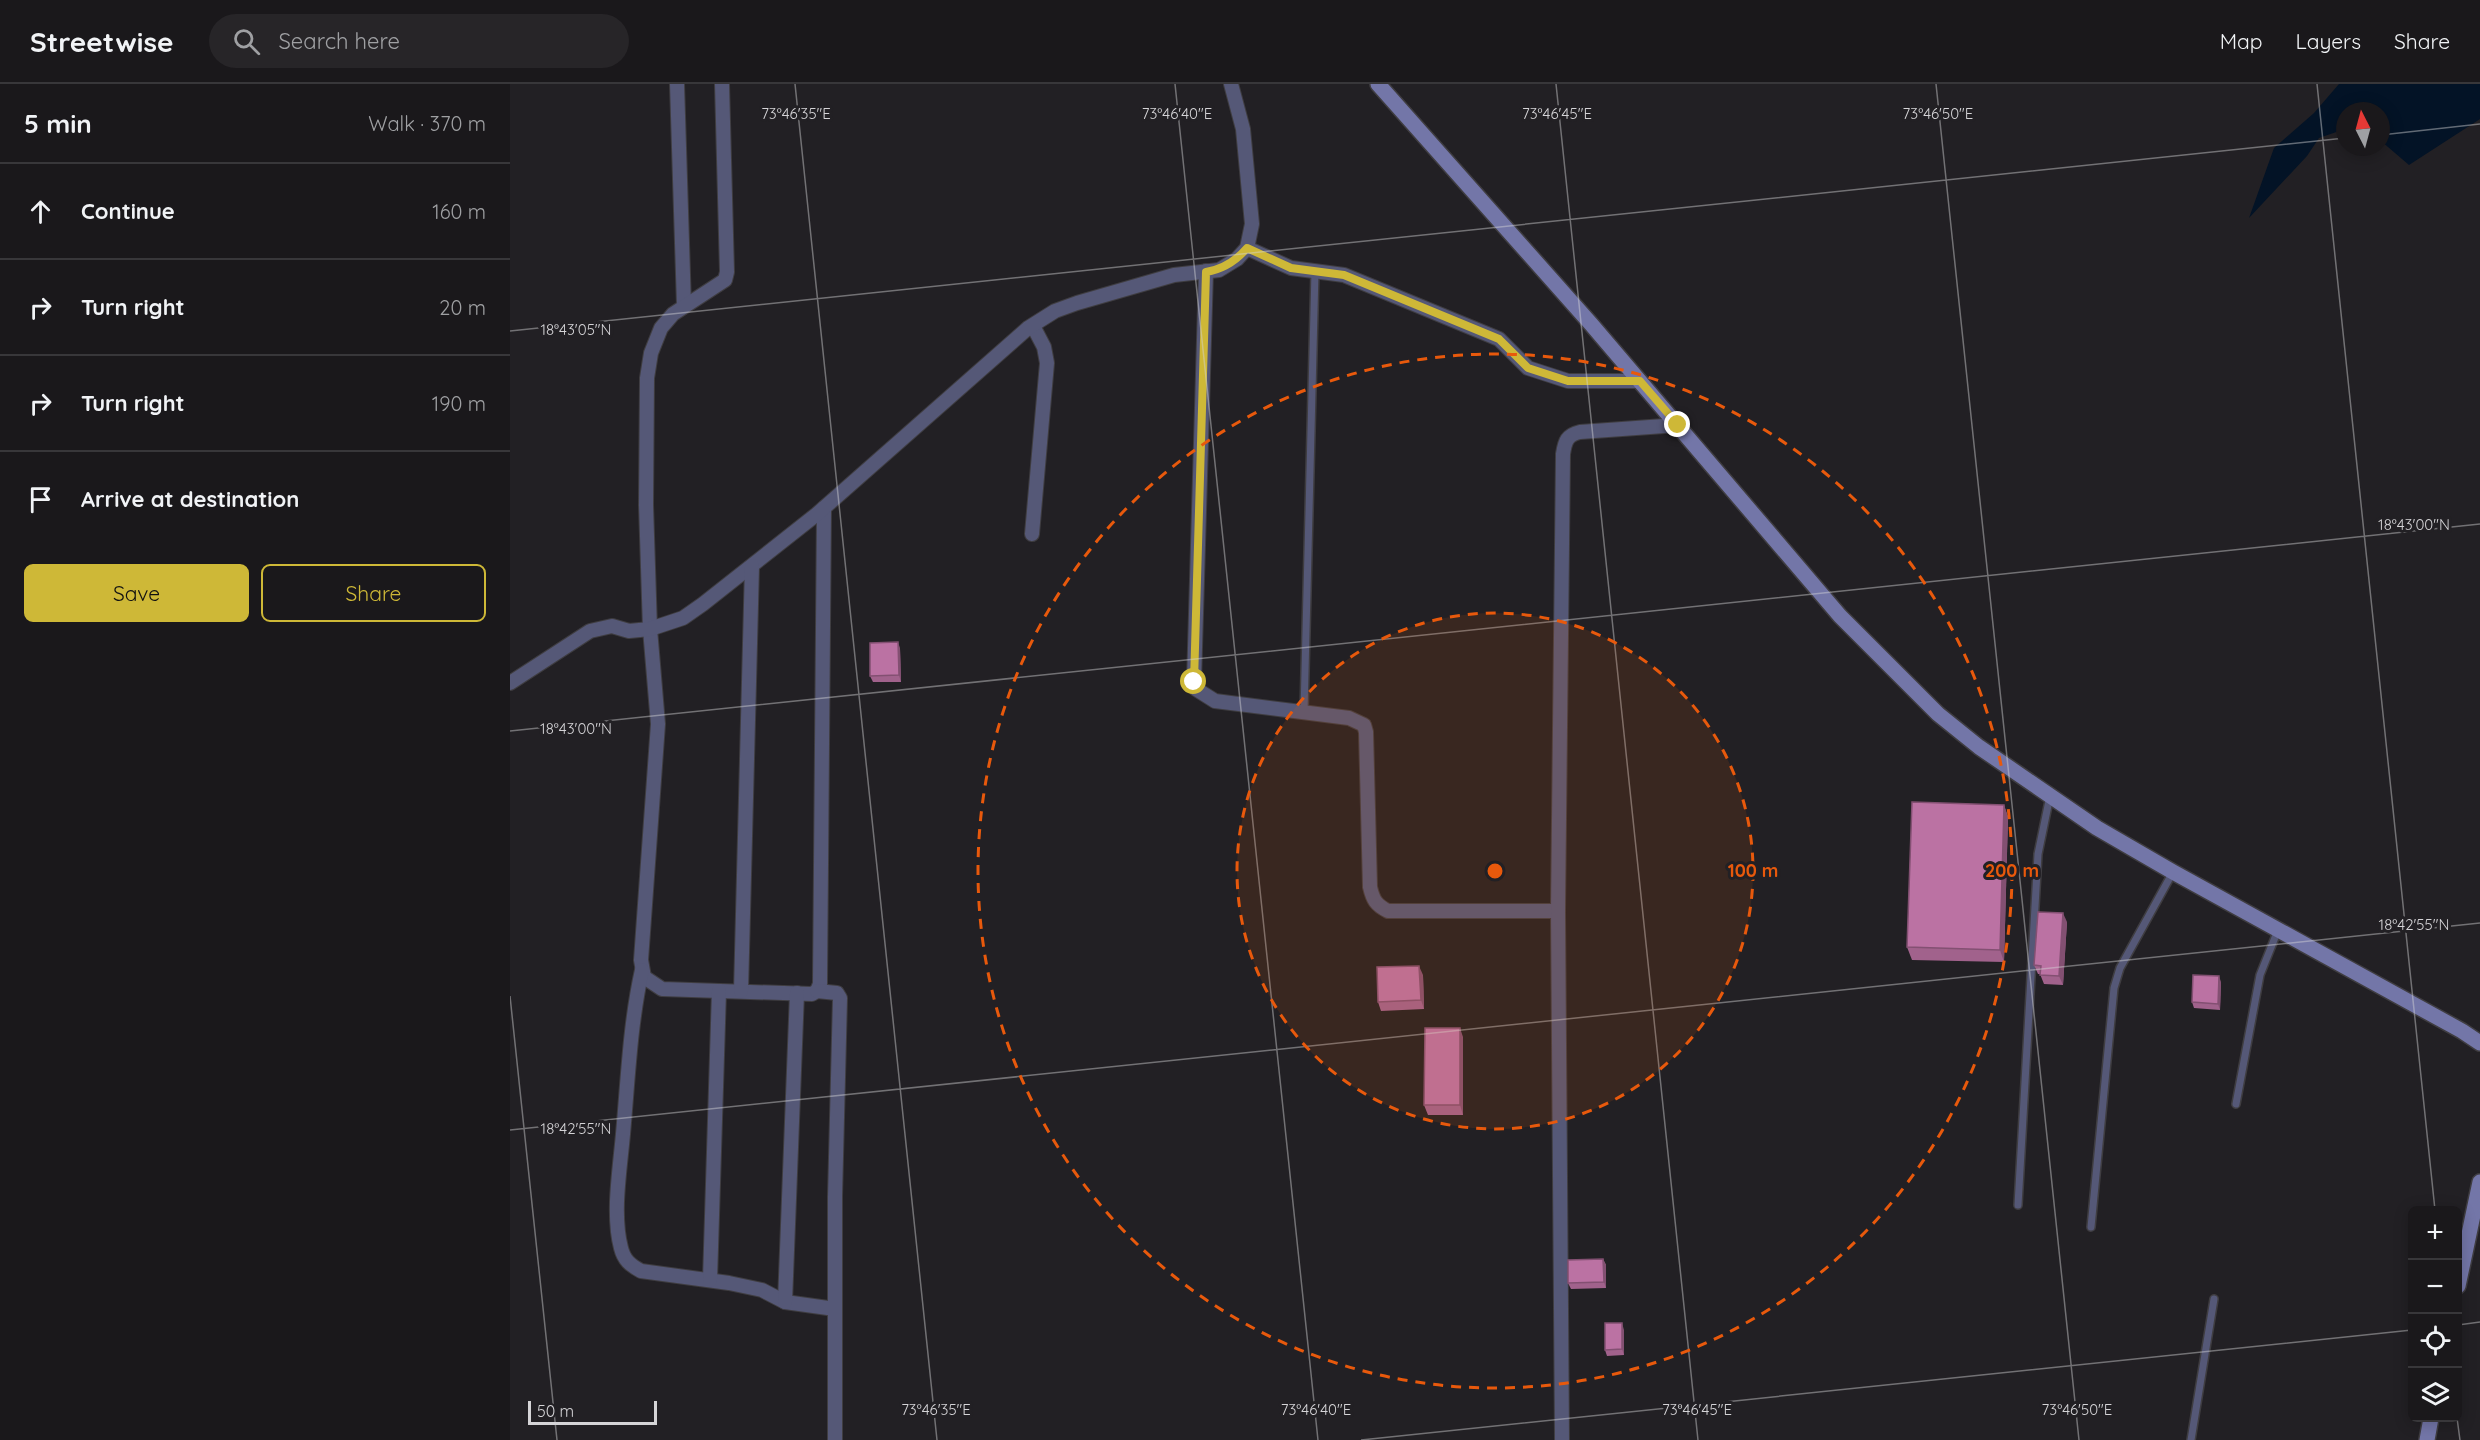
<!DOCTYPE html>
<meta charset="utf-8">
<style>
body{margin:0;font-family:Quicksand,sans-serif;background:#272528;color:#f1f3f6}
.controls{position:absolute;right:18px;bottom:18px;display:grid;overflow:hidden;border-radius:9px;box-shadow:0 3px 15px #0003}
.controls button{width:54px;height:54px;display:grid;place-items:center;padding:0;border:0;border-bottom:2px solid #38373a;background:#1a181b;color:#f1f3f6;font:30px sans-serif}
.compass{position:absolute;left:1826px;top:18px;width:54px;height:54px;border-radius:50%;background:#1a181b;box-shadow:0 3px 15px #0003;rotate:354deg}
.scale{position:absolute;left:18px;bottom:15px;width:129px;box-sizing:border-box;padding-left:6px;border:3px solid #d5d4d7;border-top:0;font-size:16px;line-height:21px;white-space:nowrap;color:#d5d4d7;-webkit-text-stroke:4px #222024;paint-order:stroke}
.stop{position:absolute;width:18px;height:18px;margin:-14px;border:4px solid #ceb837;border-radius:50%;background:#fff}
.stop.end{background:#ceb837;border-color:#fff;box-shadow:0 2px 6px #0008}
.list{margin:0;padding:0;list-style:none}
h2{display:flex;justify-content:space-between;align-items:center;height:78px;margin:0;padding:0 24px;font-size:26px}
h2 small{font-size:20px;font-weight:400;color:#9fa0a3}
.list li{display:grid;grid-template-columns:39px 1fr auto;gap:18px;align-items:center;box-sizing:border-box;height:96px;padding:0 24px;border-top:2px solid #38373a}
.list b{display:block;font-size:22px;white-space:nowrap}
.list em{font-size:20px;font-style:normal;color:#9fa0a3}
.actions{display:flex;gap:12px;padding:18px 24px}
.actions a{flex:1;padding:14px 0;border:2px solid #ceb837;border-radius:9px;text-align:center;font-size:21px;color:#ceb837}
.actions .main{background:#ceb837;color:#111}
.icon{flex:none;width:33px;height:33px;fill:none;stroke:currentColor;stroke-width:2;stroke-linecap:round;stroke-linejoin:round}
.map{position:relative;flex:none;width:1970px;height:1356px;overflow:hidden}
header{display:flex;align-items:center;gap:36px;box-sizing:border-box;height:84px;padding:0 30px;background:#1a181b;border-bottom:2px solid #38373a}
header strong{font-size:28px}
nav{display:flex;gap:33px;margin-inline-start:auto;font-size:21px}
.search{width:420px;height:54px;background:#272528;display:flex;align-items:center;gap:15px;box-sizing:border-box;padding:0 21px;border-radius:33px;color:#9fa0a3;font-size:22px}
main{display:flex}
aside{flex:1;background:#1a181b}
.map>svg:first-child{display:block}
.water{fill:#031326}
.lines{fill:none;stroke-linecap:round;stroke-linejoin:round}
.lane-casing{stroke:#3f3d41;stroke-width:10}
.street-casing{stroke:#3f3d41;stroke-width:16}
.secondary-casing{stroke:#3f3d41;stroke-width:18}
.lane{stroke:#555877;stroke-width:7}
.street{stroke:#555877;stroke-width:14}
.secondary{stroke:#7376a8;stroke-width:15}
.wall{fill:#a1628c}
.shaded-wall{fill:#835072}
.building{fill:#bb72a3;stroke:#835072;stroke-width:1.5}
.route{stroke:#ceb837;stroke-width:8}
.ticks{fill:none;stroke:#d5d4d7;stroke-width:1.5;stroke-opacity:0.45}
.ring{fill:none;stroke:#e8590c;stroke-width:3;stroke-dasharray:10 8}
.ticks-label{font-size:15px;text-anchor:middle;fill:#d5d4d7;stroke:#222024;stroke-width:6;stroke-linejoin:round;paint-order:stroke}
.centre{fill:#e8590c;stroke:#222024;stroke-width:3}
.ring-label{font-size:18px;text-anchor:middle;font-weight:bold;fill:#e8590c;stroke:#222024;stroke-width:6;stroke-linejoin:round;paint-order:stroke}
</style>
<header>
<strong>Streetwise</strong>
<div class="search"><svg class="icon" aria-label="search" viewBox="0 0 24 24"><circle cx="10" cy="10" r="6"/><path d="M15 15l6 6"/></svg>Search here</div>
<nav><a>Map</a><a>Layers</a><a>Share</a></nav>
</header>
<main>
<aside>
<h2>5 min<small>Walk · 370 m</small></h2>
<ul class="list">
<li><svg class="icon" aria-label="ahead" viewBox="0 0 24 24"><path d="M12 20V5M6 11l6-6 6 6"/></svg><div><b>Continue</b></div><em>160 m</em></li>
<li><svg class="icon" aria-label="right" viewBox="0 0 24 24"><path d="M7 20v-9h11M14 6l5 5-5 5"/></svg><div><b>Turn right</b></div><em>20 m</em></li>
<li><svg class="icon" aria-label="right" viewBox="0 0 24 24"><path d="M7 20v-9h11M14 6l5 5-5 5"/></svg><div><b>Turn right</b></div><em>190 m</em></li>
<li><svg class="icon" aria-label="arrive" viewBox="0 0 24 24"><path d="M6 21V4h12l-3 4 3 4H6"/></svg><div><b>Arrive at destination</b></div></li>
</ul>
<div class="actions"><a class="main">Save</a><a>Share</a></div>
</aside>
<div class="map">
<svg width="1970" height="1356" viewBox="0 0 1970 1356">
<rect width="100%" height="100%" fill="#222024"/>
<path class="water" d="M1829,0H1970V35L1899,81L1871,57V27H1835V45L1809,54L1797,72L1739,134L1764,64L1804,29Z"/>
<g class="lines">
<defs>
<g id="lane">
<path d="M794,628L805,187"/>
<path d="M1726,1020L1750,891L1768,846"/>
<path d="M1508,1121L1528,770L1540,712"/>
<path d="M1581,1143L1604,904L1610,884L1663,788"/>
<path d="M1681,1356L1704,1215"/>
</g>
<g id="street">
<path d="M167,0L174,222"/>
<path d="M212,0L217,188L215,196L163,230L151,244L141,269L137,294L136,421L140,545L148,640L131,876L134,893L152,905L302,910L307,907L310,900L314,424"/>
<path d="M737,164L781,184L834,191L989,255L1018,284L1058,297H1130"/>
<path d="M696,187L684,598L686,605L705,617L839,634L854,641L856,648L860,803C863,816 866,821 878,827H1048"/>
<path d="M522,450L537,279L534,263L523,242"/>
<path d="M0,599L80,547L102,542L119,547L140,545L173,534L193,520L307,430L518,244L545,227L567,219L664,191L709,186L727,175L737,164L742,140L733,45L721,0"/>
<path d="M132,886C120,940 118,995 113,1050C110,1085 102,1130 111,1164C114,1176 120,1181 131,1187L219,1199L252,1206L275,1218L325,1225"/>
<path d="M231,907L242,482"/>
<path d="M307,907L327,909L330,914L325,1113V1356"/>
<path d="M200,1196L209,907"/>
<path d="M275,1218L287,909"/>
<path d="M1052,1356L1048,827L1053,370C1055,357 1057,351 1070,348L1168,341"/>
</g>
<g id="secondary">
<path d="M868,0L1081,240L1330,532L1428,630L1469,663L1587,744L1663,788L1952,947L1970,959"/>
<path d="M1948,1202L1970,1098"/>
<path d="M1917,1356L1921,1334"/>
</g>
</defs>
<use href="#lane" class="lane-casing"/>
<use href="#street" class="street-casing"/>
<use href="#secondary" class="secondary-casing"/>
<use href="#lane" class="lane"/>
<use href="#street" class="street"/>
<use href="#secondary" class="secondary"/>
</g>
<g class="wall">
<path d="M390,564L391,598H363L360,592Z"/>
<path d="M1494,721L1498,733L1494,878L1402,876L1397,863Z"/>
<path d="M1557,838L1553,901L1534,900L1530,890H1528L1524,881Z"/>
<path d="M913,891L914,925L871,927L868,918Z"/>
<path d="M1711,898L1710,926L1684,924L1682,918Z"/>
<path d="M953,953V1031H918L914,1021Z"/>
<path d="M1093,1175L1096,1181V1204L1061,1205L1058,1199Z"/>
<path d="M1114,1246V1271L1097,1272L1095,1266Z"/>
</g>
<g class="shaded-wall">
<path d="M388,558L390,564L391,598L389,591Z"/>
<path d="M1494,721L1498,733L1494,878L1490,866Z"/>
<path d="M1553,829L1557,838L1553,901L1549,892Z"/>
<path d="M909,882L913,891L914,925L911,916Z"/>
<path d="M1709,892L1711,898L1710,926L1708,920Z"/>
<path d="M950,944L953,953V1031L950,1021Z"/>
<path d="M1093,1175L1096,1181V1204L1094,1198Z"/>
<path d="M1112,1239L1114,1246V1271L1112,1265Z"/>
</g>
<g class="building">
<path d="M388,558L389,591L360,592V559Z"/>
<path d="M1402,718L1494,721L1490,866L1397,863Z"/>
<path d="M1528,828L1553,829L1549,892L1530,891L1531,882L1524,881Z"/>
<path d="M909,882L911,916L868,918L867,883Z"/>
<path d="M1683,891L1709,892L1708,920L1682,918Z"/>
<path d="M915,944H950V1021H914Z"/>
<path d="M1093,1175L1094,1198L1058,1199V1176Z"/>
<path d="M1095,1239H1112V1265L1095,1266Z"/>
</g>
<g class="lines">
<path class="route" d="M684,598L696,188C714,185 726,177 737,164L781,184L834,191L989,255L1018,284L1058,297H1130L1168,341"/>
</g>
<path class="ticks" d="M285,0L427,1356M665,0L808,1356M1046,0L1188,1356M1426,0L1569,1356M1807,0L1925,1126M1871,51L1970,40M0,247L1835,54M0,647L1970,440M0,912L47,1356M0,1046L1970,839M1948,1241L1970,1238M1947,1334L1950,1356M851,1356L1902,1246"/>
<circle cx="985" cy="787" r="258" fill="#e8590c" fill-opacity=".12"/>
<g class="ring">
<circle cx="985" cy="787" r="258"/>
<circle cx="985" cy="787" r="517"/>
</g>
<g class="ticks-label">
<text x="286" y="35">73°46'35"E</text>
<text x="667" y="35">73°46'40"E</text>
<text x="1047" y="35">73°46'45"E</text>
<text x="1428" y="35">73°46'50"E</text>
<text x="66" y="251">18°43'05"N</text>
<text x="1904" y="446">18°43'00"N</text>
<text x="66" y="650">18°43'00"N</text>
<text x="1904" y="846">18°42'55"N</text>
<text x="66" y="1050">18°42'55"N</text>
<text x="426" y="1331">73°46'35"E</text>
<text x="806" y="1331">73°46'40"E</text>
<text x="1187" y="1331">73°46'45"E</text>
<text x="1567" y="1331">73°46'50"E</text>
</g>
<circle cx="985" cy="787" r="9" class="centre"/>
<g class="ring-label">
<text x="1243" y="793">100 m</text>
<text x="1502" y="793">200 m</text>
</g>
</svg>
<div class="controls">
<button>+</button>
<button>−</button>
<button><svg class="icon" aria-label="locate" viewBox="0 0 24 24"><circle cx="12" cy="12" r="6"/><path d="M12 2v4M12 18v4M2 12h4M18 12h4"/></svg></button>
<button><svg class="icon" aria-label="layers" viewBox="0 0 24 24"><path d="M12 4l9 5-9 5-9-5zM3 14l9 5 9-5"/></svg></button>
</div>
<svg class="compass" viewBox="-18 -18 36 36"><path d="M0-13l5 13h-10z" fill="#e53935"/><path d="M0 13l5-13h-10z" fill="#9fa0a3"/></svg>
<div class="scale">50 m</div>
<div class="stop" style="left:684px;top:598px"></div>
<div class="stop end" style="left:1168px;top:341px"></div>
</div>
</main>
